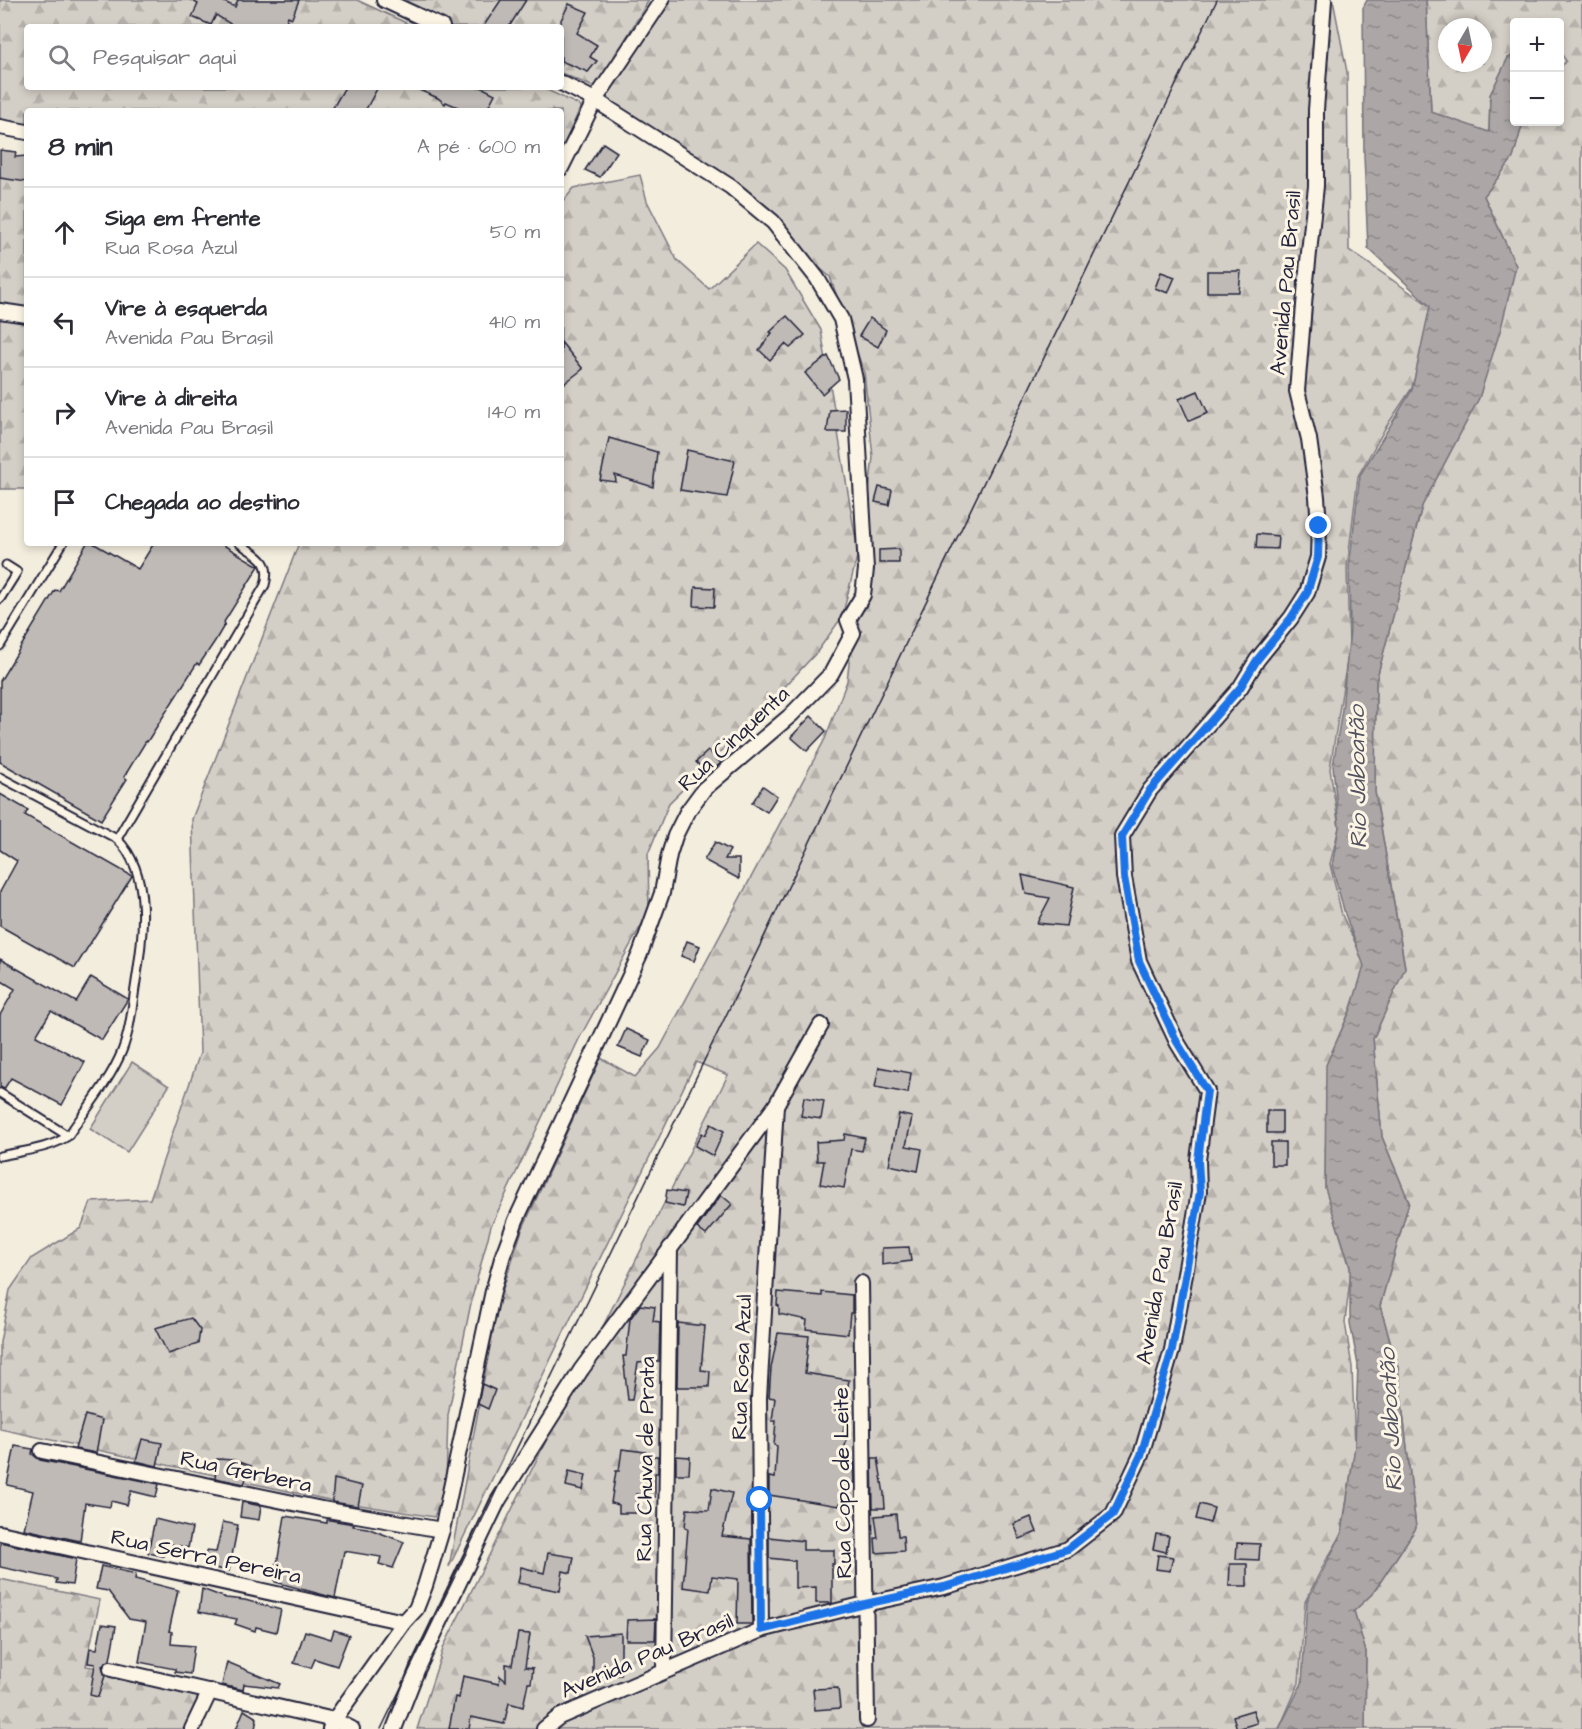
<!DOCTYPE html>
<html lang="pt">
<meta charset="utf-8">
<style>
body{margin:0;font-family:"Architects Daughter",sans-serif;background:#f2f2f3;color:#2b2b33}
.controls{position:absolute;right:18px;top:18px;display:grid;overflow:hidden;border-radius:6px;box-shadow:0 3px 9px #0003}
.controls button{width:54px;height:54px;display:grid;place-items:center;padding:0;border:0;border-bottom:2px solid #e1e1e2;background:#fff;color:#2b2b33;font:30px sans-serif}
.compass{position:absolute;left:1438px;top:18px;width:54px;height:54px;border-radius:50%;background:#fff;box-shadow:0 3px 9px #0003;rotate:189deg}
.stop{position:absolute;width:18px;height:18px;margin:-14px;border:4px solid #1a73e8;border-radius:50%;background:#fff}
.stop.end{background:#1a73e8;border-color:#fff;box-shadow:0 2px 6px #0008}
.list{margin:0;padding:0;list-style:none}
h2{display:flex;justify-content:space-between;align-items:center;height:78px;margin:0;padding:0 24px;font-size:26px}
h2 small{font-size:20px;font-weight:400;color:#7c7c81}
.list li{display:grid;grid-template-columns:39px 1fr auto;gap:18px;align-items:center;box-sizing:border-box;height:90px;padding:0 24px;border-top:2px solid #e1e1e2}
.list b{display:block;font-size:22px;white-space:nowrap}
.list p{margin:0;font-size:20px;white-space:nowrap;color:#7c7c81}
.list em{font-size:20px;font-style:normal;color:#7c7c81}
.icon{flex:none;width:33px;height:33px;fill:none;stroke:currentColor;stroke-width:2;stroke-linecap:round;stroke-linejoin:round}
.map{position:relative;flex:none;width:1582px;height:1729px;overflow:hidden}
.search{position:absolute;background:#fff;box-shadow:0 3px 9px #0003;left:24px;top:24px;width:540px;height:66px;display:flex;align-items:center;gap:15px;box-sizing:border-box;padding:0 21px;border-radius:6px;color:#7c7c81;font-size:22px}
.panel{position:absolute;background:#fff;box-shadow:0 3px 9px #0003;left:24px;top:108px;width:540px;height:438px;border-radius:6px}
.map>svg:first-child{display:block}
.forest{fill:url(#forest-firs);stroke:#7b7880;stroke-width:1.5;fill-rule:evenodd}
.pitch{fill:#d4cfc6;stroke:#7b7880;stroke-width:1.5}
.water{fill:url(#water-ripples);stroke:#75727b;stroke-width:1.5}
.building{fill:#bfbab6;stroke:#22223b;stroke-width:1.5}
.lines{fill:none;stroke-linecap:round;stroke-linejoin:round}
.lane-casing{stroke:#22223b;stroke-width:11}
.street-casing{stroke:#22223b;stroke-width:18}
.lane{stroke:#fcf5e5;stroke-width:7}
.street{stroke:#fcf5e5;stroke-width:14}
.tram{stroke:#22223b;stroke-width:1.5}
.route{stroke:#1a73e8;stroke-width:8}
.labels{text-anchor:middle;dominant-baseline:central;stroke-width:6;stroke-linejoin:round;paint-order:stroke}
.street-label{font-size:22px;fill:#22223b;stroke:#fcf5e5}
.water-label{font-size:24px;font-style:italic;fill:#525160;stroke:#fcf5e5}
</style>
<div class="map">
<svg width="1582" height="1729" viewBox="0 0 1582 1729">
<defs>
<pattern id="forest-firs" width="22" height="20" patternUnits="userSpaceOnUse" patternTransform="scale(1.5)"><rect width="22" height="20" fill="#d4cfc6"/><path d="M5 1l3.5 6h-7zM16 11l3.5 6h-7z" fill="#b6b1ab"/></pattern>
<pattern id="water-ripples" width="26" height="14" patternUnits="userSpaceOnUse" patternTransform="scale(1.5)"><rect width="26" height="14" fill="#aca7a6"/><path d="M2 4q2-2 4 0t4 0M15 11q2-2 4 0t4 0" fill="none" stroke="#8c8888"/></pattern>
</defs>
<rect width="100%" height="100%" fill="#f3edde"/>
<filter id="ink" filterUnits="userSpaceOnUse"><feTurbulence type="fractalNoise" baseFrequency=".0167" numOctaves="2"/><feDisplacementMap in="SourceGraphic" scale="12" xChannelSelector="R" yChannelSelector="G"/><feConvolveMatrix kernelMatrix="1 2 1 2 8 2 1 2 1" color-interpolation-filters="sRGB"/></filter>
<g filter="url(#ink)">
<g class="forest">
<path d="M0,0H357L415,27H27V87H541L581,106L561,152V111H27V125L0,119Z"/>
<path d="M386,0H649L596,88L561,73V27H451Z"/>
<path d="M662,0H1333L1347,72L1349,250L1433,308L1412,388L1386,427L1358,476L1347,568L1349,648L1330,769L1339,828L1330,864L1342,915L1366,965L1351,1008L1327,1064L1325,1186L1351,1271L1345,1322L1352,1367L1355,1448L1341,1536L1325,1562L1305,1602L1299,1683L1279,1729H417L444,1646L728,1075L696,1062L449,1567L498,1304L522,1230L601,1058L635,1077L660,1048L825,739L847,681L873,457L864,372L830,277L716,177L595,100Z"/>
<path d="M1426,0H1582V1729H1365L1366,1652L1354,1611L1373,1593L1416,1528L1398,1368L1380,1306L1409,1202L1382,1137L1373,1039L1405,967L1375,792L1376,681L1422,506L1479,398L1516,266L1484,196L1513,158L1523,122H1560V68L1566,61L1560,52V22H1514V55L1508,58L1490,95L1489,133L1431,112ZM1447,27H1483V63H1447Z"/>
<path d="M27,157V489H0V170Z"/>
<path d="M640,175L647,201L677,260L709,289L756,244L785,270L821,330L858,553L842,617L817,652L763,710L669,803L648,854L649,911L579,1039L491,1226L472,1298L448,1415L446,1485L434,1517L329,1500L0,1429V1342L10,1290L32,1258L81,1228L91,1202L150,1199L200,1053L192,819L299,543H561V204L574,188Z"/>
<path d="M0,1579L100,1600L86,1666L218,1687L201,1729H0Z"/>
</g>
<path class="pitch" d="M132,1062L169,1086L127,1152L90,1129Z"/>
<path class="water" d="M1367,0H1426L1431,112L1489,132L1490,95L1508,58L1514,55V122H1523L1513,158L1484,196L1516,266L1501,328L1479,398L1422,506L1376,681L1375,792L1405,968L1373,1039L1382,1137L1409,1202L1380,1306L1398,1368L1416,1528L1373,1593L1354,1611L1366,1652L1365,1729H1279L1302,1683L1307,1601L1342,1533L1355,1446L1358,1365L1350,1323V1266L1325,1188L1326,1065L1351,1009L1364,966L1345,914L1332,866L1339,827L1333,766L1342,709L1350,630L1349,567L1360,475L1412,390L1430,306L1368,248L1364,156L1363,8Z"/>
<g class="building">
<path d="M191,0H223L222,1L235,7L238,0H299L292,18L288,16L284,27H235L216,15L211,25L192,17L198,4Z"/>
<path d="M501,0H526L509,27H483Z"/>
<path d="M569,4L588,12L577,33L597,45L590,57L597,61L588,72L561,61V20Z"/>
<path d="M345,87H378L365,111H331Z"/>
<path d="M412,87H481L495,94L486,111H467L446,102L445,104L438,98Z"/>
<path d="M603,143L617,152L600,177L585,170Z"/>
<path d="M0,150L16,152L15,157L27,156V182L0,178Z"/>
<path d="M1207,271H1241L1239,292H1207Z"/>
<path d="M1161,272L1175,277L1168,293L1155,288Z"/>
<path d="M787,316L805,335L790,348L785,344L770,360L759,350L772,333L770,332Z"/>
<path d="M870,318L886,330L878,347L859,336Z"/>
<path d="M561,342L583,369L561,386Z"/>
<path d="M828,356L839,379L822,394L805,373Z"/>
<path d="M1198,391L1208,413L1189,421L1179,399Z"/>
<path d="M846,409V432H827L830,410Z"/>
<path d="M609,438L657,452L653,487L615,475L616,482L600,480Z"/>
<path d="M687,450L735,461L727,497L680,490Z"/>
<path d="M879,487L892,490L889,505L875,502Z"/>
<path d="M1257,534L1278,536L1277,549L1256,548Z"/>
<path d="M87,543H93L138,569L154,543H220L259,566L224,622L225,624L215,641L199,665L197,663L147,742L146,741L124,777L127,779L101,820L0,762V681L55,590L59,591Z"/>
<path d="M899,549V563H879V550Z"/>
<path d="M695,587L715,588L714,607L694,606Z"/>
<path d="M811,716L826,731L807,751L791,737Z"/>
<path d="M708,751L721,763L708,774L696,762Z"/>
<path d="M763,786L777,796L767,812L752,803Z"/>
<path d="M0,794L28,810L25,815L132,876L75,968L0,926V892L17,861L0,850Z"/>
<path d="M715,842L730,850L725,859H739V879L704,860Z"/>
<path d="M1022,875L1074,887L1066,926L1037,923L1050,898L1026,894Z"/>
<path d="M687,941L700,946L694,961L681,956Z"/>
<path d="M0,959L76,1002L91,977L128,999L102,1040L51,1011L36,1036L85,1062L62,1105L11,1078L4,1089L0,1087V1015L15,989L0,980Z"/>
<path d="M626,1029L650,1040L642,1057L618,1047Z"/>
<path d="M879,1067L911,1073L908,1093L875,1087Z"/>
<path d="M804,1097L824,1101L821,1119L801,1116Z"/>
<rect x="1267" y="1111" width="15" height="22"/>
<path d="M899,1114L912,1117L906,1146L922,1149L918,1171L889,1165Z"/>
<path d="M711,1124L724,1131L713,1156L695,1146L702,1133L705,1135Z"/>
<path d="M845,1134L865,1138L862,1151L851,1149L844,1188L820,1184L824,1161H817L816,1142L844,1140Z"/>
<rect x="1271" y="1142" width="14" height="23"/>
<path d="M667,1190L686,1193L683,1207L665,1203Z"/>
<path d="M721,1195L732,1204L706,1235L697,1228Z"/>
<path d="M909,1247L911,1261L882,1265V1248Z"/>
<path d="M778,1292L822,1296V1292L852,1295V1313H850L848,1334L806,1329L807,1320L779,1314V1306L777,1305Z"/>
<path d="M640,1305L655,1307L653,1321L660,1322L659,1361L638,1363L632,1400H628L623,1356H626L630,1319Z"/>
<path d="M191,1318L200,1330L198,1344L168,1354L155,1328Z"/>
<path d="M678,1323L705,1326L701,1370L710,1371L709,1387H677Z"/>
<path d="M778,1333L809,1336L805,1373L849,1380L843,1414H846L843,1433L847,1434L843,1461L854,1463L855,1483L844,1481L839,1506L769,1495V1477L775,1478L777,1446L774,1445L776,1421H772L775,1398L769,1397L771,1368Z"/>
<path d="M482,1384L495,1390L488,1409L478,1404Z"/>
<path d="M85,1415L102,1420L96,1453L75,1449Z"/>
<path d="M142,1439L162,1443L157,1466L136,1461Z"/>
<path d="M15,1446L33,1449L32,1454L40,1460L159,1484L156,1497L131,1491L127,1505L111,1501L110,1507L85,1503L80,1541L24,1529L33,1491L7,1485Z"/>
<path d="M622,1449L653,1453L652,1456H658V1473H655V1497L636,1494V1513H619V1505L611,1503L616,1471H619Z"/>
<path d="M676,1456L690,1457L689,1474H676Z"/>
<path d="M872,1458H878L884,1494L885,1508H873Z"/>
<path d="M217,1459L234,1460L251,1466L244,1484L215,1478Z"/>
<path d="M569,1471L586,1475L583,1490L566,1486Z"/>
<path d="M334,1479L362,1486L358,1506L332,1502Z"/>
<path d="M712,1488L732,1493L722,1536L751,1539L752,1624H737L738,1579L712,1576L710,1591L683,1587L688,1528L685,1527L687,1509L709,1510Z"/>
<path d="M242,1502L261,1506L259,1520L240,1517Z"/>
<path d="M1200,1504L1214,1508L1210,1523L1196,1519Z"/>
<path d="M896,1514L898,1536H903L904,1551L876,1553L875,1538H878L875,1516Z"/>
<path d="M285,1516L327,1523V1520H330L354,1524L353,1526L367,1528L404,1542L393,1568L379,1564L381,1557L344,1551L335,1598L275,1582V1564H277Z"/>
<path d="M1031,1517L1037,1532L1020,1539L1014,1524Z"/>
<path d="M155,1519L192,1528L188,1548L166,1543L163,1556L148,1553Z"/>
<path d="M223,1522L238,1525L229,1571L204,1566L206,1551L216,1552Z"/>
<path d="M1156,1534L1169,1536L1166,1552L1153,1549Z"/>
<path d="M769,1537L803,1541V1550H834V1564H832V1603H816V1587L795,1588V1561L769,1558Z"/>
<path d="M0,1542L76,1559L72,1585L56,1583L57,1579L0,1567Z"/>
<path d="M1237,1543L1260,1544L1259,1560L1236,1559Z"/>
<path d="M548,1553L574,1557L571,1573L563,1571L560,1591L518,1583L521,1567L544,1573Z"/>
<path d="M1158,1555L1173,1557L1170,1571L1156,1569Z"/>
<path d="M1230,1564H1247V1586H1229Z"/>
<path d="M101,1566L136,1574L135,1579L178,1590L169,1631L172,1632L171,1644L194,1646L190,1674L175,1672V1669L139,1662L146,1622L129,1619L108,1591L96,1589Z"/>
<path d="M202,1589L226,1598L245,1600L281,1610L276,1632L256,1627L255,1631L235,1624L237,1619L199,1612Z"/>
<path d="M656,1619L655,1640H626L627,1620Z"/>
<path d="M102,1624L116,1626L110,1660L102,1666L105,1676L98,1697L90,1695L95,1664L88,1663L90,1648L97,1649Z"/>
<path d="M334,1630L349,1635L337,1666L315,1659L311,1668L294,1663L305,1631L331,1639Z"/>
<path d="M518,1633L530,1634L525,1667L533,1668L531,1683H528L523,1707L509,1703L504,1724L471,1717L469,1729H449L455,1697L459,1698L463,1676L499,1684L500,1676L506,1681V1664L512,1665Z"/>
<path d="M621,1633V1675L593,1676V1657L585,1636Z"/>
<path d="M227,1662L280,1684L278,1688L244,1684L243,1690L222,1685Z"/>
<path d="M838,1688L840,1708L815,1710L813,1689Z"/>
<path d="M244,1710L257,1718L255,1729H236Z"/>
<path d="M1253,1710L1257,1723L1237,1729L1233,1716Z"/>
</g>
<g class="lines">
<defs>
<g id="lane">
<path d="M0,599L17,572L6,565"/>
<path d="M0,646L63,543"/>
<path d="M0,777L117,839"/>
<path d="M0,1093L68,1136"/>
<path d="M0,1156C22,1151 49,1149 68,1136C86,1109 110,1081 122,1051C130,1031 132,1009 135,988C142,942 154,875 117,839L265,585C272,560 257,556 239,543"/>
</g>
<g id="street">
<path d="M384,0L442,27"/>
<path d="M0,127L27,132"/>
<path d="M561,168L595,100L662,0"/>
<path d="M0,311L27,315"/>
<path d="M861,1283L867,1720"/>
<path d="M42,1451L322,1509L442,1530"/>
<path d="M0,1533L404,1622"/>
<path d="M761,1630L759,1398L776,1105"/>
<path d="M111,1669L334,1720L352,1729"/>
<path d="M664,1670L670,1248"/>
<path d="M192,1729L210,1691"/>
<path d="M330,1729L334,1720L404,1622L416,1609L425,1586L442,1530L493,1291L503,1255L516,1220L640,954L662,893L669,855L675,836L687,812L704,789L791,715L831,674L853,633L848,620L863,595L866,569L855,379L841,319L817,278L773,222L731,187L595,100L561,83"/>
<path d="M394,1729L417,1670L498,1501L581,1370L776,1105L821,1025"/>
<path d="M544,1729L559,1717L761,1630L865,1604L944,1587L1068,1549L1113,1514L1141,1455L1172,1350L1199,1192L1198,1160L1207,1091L1177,1042L1139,961L1124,877L1122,836L1150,790L1240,688L1257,660L1291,618L1307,593L1318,557L1319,526L1317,497L1309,439L1297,391L1306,281L1316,186V110L1324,0"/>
</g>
</defs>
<use href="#lane" class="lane-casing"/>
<use href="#street" class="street-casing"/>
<use href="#lane" class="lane"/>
<use href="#street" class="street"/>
<path class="tram" d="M381,1729L1217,0"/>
</g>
</g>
<g class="lines" filter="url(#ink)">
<path class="route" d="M760,1500L761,1630L865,1604L944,1587L1068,1549L1113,1514L1141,1455L1172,1350L1200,1192L1198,1160L1207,1091L1177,1042L1139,961L1124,877L1122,836L1150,790L1240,688L1257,660L1291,618L1307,593L1318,557L1319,526"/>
</g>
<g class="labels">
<g class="street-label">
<text transform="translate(1286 283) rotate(-85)">Avenida Pau Brasil</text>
<text transform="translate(734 739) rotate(-43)">Rua Cinquenta</text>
<text transform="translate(1160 1273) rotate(-80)">Avenida Pau Brasil</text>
<text transform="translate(742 1367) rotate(-88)">Rua Rosa Azul</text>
<text transform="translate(646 1459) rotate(-89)">Rua Chuva de Prata</text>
<text transform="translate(246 1472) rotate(12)">Rua Gerbera</text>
<text transform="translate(843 1483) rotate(-91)">Rua Copo de Leite</text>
<text transform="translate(206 1557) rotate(12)">Rua Serra Pereira</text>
<text transform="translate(647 1656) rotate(-23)">Avenida Pau Brasil</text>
</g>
<g class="water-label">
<text transform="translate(1358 777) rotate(-91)">Rio Jaboatão</text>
<text transform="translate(1391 1420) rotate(-93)">Rio Jaboatão</text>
</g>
</g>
</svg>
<div class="controls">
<button>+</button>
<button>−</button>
</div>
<svg class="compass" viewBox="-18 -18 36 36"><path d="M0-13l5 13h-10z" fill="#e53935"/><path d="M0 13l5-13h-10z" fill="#7c7c81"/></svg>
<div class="stop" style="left:760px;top:1500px"></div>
<div class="stop end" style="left:1319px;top:526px"></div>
<div class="search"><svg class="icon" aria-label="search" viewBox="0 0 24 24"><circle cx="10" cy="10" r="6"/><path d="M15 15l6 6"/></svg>Pesquisar aqui</div>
<section class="panel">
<h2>8 min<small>A pé · 600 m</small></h2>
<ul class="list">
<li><svg class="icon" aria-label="ahead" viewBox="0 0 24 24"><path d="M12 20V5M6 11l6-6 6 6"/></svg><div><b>Siga em frente</b><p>Rua Rosa Azul</p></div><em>50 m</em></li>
<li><svg class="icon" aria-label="left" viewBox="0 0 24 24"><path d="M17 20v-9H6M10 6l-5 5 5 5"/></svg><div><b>Vire à esquerda</b><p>Avenida Pau Brasil</p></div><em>410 m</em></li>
<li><svg class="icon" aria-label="right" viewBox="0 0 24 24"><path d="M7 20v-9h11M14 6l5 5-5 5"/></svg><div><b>Vire à direita</b><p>Avenida Pau Brasil</p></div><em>140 m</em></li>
<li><svg class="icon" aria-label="arrive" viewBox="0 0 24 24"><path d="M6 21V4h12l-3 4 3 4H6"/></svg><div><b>Chegada ao destino</b></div></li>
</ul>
</section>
</div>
